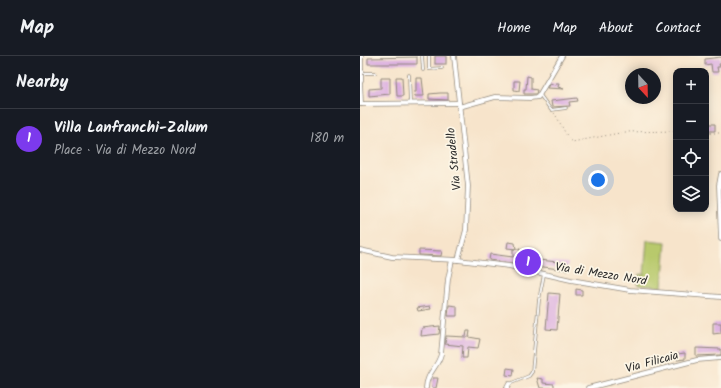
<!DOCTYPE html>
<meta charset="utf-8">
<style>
body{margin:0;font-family:Kalam,sans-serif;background:#20242c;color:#f1f3f6}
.controls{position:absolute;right:12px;top:12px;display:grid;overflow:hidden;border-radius:8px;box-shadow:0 2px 10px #0003}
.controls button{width:36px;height:36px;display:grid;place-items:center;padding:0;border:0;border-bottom:1px solid #363941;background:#171b24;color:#f1f3f6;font:20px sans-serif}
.compass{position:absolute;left:265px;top:12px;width:36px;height:36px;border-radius:50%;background:#171b24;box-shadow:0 2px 10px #0003;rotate:158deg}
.you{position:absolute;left:238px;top:124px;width:14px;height:14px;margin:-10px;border:3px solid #fff;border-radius:50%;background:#1a73e8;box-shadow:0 0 0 6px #1a73e833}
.badge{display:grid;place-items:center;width:26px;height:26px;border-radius:50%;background:#7c3aed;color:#fff;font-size:13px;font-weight:700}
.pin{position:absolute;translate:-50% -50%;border:2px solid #fff;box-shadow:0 1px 4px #0006}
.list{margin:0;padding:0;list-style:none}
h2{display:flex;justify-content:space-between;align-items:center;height:52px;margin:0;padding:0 16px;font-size:17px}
h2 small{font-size:13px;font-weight:400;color:#9ea1a6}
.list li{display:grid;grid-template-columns:26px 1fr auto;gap:12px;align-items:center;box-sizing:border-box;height:60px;padding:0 16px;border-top:1px solid #363941}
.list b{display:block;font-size:15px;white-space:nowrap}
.list p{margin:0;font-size:13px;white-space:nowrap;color:#9ea1a6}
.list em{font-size:13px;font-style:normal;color:#9ea1a6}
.icon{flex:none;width:22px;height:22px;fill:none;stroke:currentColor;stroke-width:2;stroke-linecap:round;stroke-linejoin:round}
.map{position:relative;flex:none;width:361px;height:332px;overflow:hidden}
header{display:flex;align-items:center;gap:24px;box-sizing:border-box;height:56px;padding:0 20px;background:#171b24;border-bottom:1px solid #363941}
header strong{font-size:19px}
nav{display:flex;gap:22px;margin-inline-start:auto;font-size:14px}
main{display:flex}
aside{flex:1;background:#171b24}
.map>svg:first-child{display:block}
.green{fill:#b8c96c;stroke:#727a4c}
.building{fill:#d7a5e0}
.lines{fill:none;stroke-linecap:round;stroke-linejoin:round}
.service-casing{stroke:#91887b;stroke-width:3.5}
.minor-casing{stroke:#91887b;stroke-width:5.5}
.path{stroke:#91887b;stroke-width:1;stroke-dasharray:1 3;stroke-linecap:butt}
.service{stroke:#fff;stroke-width:2}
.minor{stroke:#fff;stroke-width:4}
.labels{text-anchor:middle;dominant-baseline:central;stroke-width:3.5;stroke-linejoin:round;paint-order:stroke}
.street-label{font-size:12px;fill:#2b2b2b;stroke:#fcf5e5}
</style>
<header>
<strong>Map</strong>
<nav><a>Home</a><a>Map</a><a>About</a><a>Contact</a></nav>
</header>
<main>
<aside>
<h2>Nearby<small></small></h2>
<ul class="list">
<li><span class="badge">1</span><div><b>Villa Lanfranchi-Zalum</b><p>Place · Via di Mezzo Nord</p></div><em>180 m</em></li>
</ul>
</aside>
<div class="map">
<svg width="361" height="332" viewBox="0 0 361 332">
<rect width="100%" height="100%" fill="#fcf5e5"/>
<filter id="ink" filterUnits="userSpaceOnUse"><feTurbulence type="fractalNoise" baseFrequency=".025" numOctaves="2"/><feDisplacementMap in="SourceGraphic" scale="8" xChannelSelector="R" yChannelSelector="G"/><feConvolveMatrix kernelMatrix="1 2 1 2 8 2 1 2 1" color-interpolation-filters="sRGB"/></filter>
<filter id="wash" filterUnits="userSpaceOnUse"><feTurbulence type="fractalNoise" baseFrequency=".012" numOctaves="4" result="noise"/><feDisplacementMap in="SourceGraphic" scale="16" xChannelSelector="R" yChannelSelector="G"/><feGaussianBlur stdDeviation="0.9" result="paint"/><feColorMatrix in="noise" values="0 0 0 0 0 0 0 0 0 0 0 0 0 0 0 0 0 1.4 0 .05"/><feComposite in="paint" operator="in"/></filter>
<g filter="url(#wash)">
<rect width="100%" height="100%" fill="#f7e4cb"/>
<path class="green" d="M287,184L306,186L302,231L278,229L279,218L284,219Z"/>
<g id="blocks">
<g class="building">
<rect x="75" y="0" width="11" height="8"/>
<path d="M57,1V8H8V2Z"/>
<path d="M361,1V8H359L360,11H357L358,16H352L351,8L345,9V3Z"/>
<path d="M167,20L171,21V33L177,34L176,38H164V33H166Z"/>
<path d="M36,21H42L43,40H37Z"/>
<path d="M21,22H30V38L9,40V33L21,32Z"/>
<path d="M56,22H62L64,40H55L54,36H56Z"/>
<path d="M154,25H160L159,35L154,34Z"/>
<path d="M190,27L195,29L196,27H199L198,31L204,33L187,32Z"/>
<path d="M80,37H88V44L69,43V38Z"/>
<path d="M217,42L218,45L209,46L210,50L192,51L191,45Z"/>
<path d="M347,68H355V75H346Z"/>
<path d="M148,186L155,187L156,193L147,192Z"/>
<path d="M153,193H160L159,202L208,207L207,214L129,204L130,198L153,201Z"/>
<path d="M59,194L82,195L81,200L59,199Z"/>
<path d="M216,233L222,234V239H216Z"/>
<path d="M189,237L200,238L197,274L186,273Z"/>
<path d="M89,249L97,250V260H88Z"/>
<path d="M70,250L71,253L58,255L57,252Z"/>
<path d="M353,267H361V277L353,278Z"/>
<path d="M80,270L79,278L61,280L62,272Z"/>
<path d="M107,275H110L109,281L120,283L118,292L108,291L107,302H102L103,290L85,288L86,280L106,281Z"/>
<path d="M336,292L361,293V299L336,300Z"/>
<path d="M325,297V303L317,304V298Z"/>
<path d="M147,312L154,313L153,320L146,319Z"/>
<path d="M73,322H78L76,332H72Z"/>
<path d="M177,322L183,323V327L194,328V332H180Z"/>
</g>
</g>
</g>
<g filter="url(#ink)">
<use href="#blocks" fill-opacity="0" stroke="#91887b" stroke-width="1"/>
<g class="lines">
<defs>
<g id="service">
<path d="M62,0L63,14"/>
<path d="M69,0V13L82,12"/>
<path d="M2,14L4,17H15"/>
<path d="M49,19L50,47"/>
<path d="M180,39L191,54L206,52"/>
<path d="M149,328L169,320L172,316L179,244L184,218"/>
</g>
<g id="minor">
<path d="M94,0L108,130L106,174L98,204"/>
<path d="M0,25L1,48"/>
<path d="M1,25V0"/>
<path d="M0,48L99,47"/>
<path d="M99,51L135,41L170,42L178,41L202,0"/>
<path d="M361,118L359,129L361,183"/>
<path d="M0,194L32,201L98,204L149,210L211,224L270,234L361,241"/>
<path d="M66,332C66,318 78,311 81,298L88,223L92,204"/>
<path d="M147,332L149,328"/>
<path d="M228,332L337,304L361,302"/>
</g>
</defs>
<use href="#service" class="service-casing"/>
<use href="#minor" class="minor-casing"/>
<g class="path">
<path d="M194,57C200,65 206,81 212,86L265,76L316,75"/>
<path d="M346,77H361"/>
</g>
<use href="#service" class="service"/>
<use href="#minor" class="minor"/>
</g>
</g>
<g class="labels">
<g class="street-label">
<text transform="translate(94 103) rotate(-96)">Via Stradello</text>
<text transform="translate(241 218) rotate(9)">Via di Mezzo Nord</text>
<text transform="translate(292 306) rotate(-15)">Via Filicaia</text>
</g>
</g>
</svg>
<div class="controls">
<button>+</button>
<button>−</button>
<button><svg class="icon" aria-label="locate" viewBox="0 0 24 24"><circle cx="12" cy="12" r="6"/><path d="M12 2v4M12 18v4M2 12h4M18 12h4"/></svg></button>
<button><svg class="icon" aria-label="layers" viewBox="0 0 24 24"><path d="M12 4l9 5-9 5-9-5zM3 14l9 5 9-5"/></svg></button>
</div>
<svg class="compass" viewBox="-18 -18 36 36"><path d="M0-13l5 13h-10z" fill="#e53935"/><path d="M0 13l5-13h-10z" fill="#9ea1a6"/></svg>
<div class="you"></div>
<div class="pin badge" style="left:168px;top:206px">1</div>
</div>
</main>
